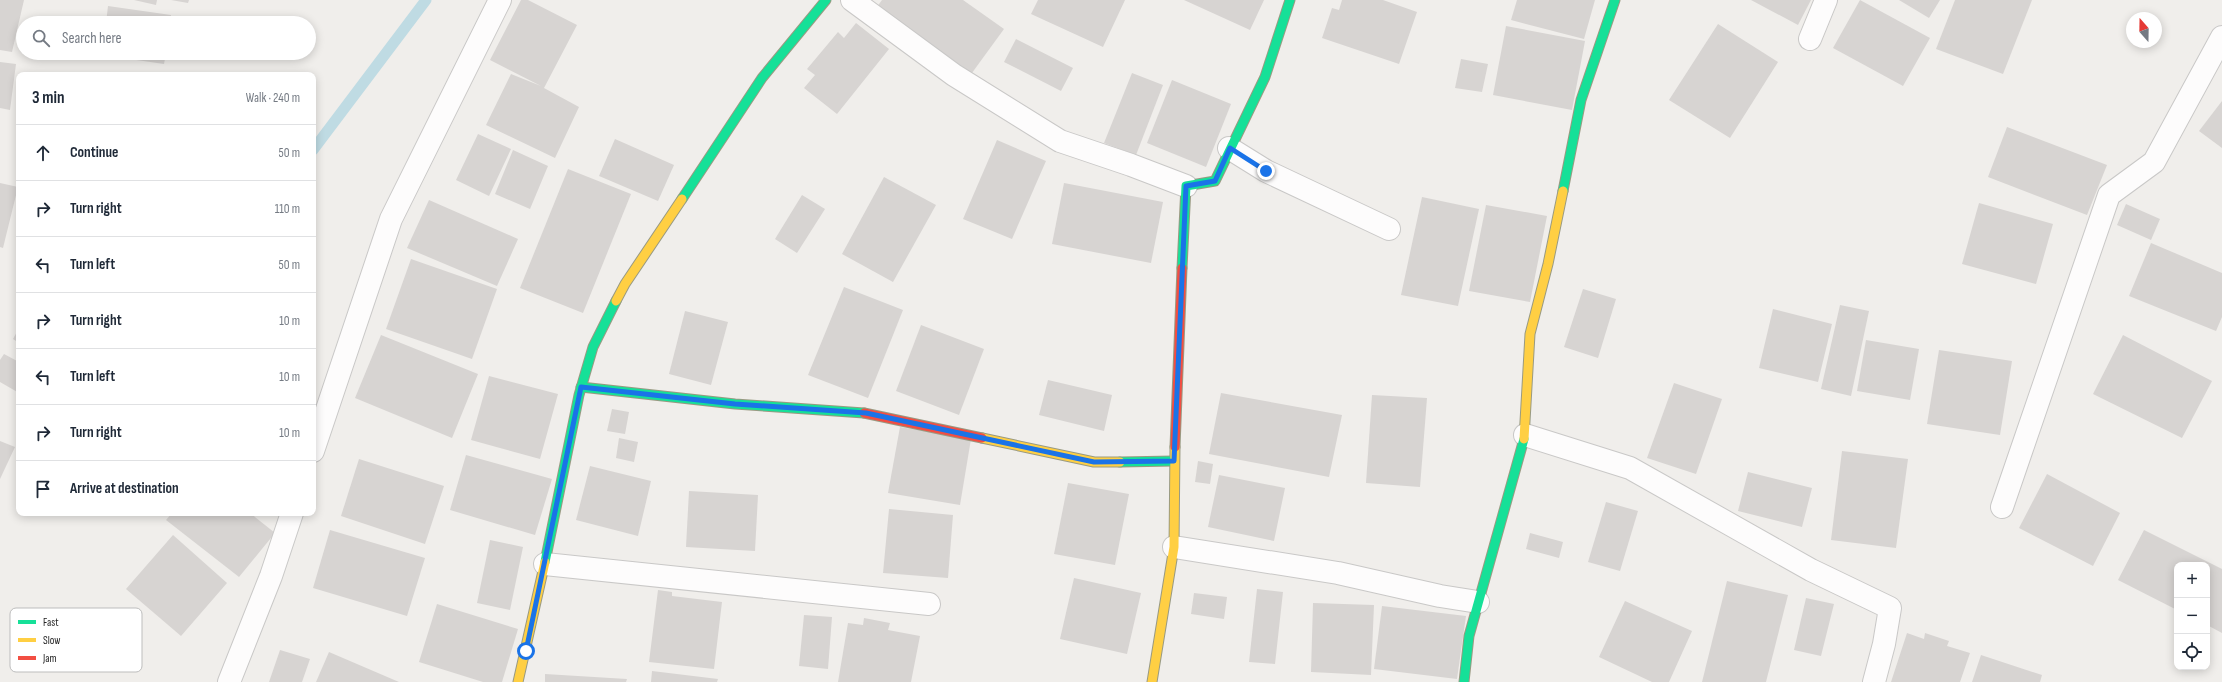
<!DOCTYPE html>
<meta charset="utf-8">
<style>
body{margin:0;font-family:"Sofia Sans Condensed",sans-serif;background:#f2f2f3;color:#1f2937}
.controls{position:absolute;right:12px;bottom:12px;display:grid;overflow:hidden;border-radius:8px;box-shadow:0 2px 10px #0003}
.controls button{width:36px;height:36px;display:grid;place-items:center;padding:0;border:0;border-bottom:1px solid #e0e1e3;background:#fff;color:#1f2937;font:20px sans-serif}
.compass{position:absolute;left:2126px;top:12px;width:36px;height:36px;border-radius:50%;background:#fff;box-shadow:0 2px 10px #0003;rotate:340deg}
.stop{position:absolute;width:12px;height:12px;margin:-9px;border:3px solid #1a73e8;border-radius:50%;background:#fff}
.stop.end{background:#1a73e8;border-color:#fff;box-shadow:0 1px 4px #0008}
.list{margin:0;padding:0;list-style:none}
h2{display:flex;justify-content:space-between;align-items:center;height:52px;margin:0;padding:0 16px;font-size:17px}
h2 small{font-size:13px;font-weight:400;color:#747a83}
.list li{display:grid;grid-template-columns:26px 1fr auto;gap:12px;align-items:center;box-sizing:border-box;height:56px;padding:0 16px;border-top:1px solid #e0e1e3}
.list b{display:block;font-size:15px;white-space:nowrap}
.list em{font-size:13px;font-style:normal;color:#747a83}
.icon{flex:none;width:22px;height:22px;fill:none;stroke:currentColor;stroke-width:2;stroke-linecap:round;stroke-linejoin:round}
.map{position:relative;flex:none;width:2222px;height:682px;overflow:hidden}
.search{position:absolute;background:#fff;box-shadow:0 2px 10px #0003;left:16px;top:16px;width:300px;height:44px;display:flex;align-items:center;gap:10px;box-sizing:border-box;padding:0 14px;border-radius:22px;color:#747a83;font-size:15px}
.panel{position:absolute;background:#fff;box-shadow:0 2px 10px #0003;left:16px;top:72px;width:300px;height:444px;border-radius:8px}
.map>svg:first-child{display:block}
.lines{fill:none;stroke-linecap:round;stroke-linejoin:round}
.stream{stroke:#bfdbe3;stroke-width:11}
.building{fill:#d7d4d2}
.street-casing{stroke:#c9c8c7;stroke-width:24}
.fast-casing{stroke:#999a82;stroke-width:11}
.slow-casing{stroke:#999a82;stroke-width:11}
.jam-casing{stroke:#999a82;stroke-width:11}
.street{stroke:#fdfcfc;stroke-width:22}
.fast{stroke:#16e098;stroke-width:9}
.slow{stroke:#ffcf43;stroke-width:9}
.jam{stroke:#f24e42;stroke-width:9}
.route{stroke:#1a73e8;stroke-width:5}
.key{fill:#fff;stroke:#bdbdbd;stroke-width:1}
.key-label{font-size:11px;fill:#222}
</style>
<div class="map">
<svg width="2222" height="682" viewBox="0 0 2222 682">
<rect width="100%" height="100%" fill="#f0eeeb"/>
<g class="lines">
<path class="stream" d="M313,150L426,0"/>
</g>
<g class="building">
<path d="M0,0H24L12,52L0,50Z"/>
<path d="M134,0H157L156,5Z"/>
<path d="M171,0H189L188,3Z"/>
<path d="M521,0H528L577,25L544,88L579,107L555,158L486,125L511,74L541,86L490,60Z"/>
<path d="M882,0H963L1004,29L969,77L874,11Z"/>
<path d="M1038,0H1125L1103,47L1031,14Z"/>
<path d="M1184,0H1264L1250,30Z"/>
<path d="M1342,0H1383L1417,12L1399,64L1322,38L1332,8L1339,10Z"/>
<path d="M1517,0H1595L1584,39L1511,20Z"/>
<path d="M1751,0H1811L1798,25Z"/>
<path d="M1860,0L1930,38L1903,86L1833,48Z"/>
<path d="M1899,0H1940L1929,18Z"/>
<path d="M1955,0H2032L2003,74L1936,49Z"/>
<path d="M108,6L171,15L170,23H106Z"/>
<path d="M856,23L889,49L837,114L804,88L815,75L807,69L838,32L844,38Z"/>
<path d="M1718,24L1778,62L1730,138L1669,100Z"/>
<path d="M1506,26L1585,41L1572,110L1493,95Z"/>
<path d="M1016,39L1073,68L1061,91L1004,62Z"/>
<path d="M102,53H166L164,64L102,55Z"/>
<path d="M1461,59L1488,64L1482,92L1455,88Z"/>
<path d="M0,62L16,64L10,110L0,108Z"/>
<path d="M1132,73L1163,85L1136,155L1104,143Z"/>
<path d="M1172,80L1231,104L1206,167L1147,143Z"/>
<path d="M2222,101V148L2199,131Z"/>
<path d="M2007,127L2107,165L2087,215L1988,177Z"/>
<path d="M478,134L511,149L489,196L456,180Z"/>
<path d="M615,139L674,165L658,201L599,176Z"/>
<path d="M997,140L1046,161L1012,239L963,219Z"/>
<path d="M513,150L548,166L530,209L495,194Z"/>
<path d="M568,169L631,194L583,313L520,288Z"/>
<path d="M884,177L936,205L893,282L842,254Z"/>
<path d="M0,183L18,187L3,248L0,247Z"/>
<path d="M1064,183L1163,202L1151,263L1052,244Z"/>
<path d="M802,195L825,209L797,253L775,239Z"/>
<path d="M1422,197L1479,209L1458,306L1401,295Z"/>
<path d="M429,200L518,239L497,286L407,248Z"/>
<path d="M1979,203L2053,224L2036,284L1962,264Z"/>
<path d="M2126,204L2160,219L2151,240L2117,225Z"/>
<path d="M1486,205L1547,216L1530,302L1469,291Z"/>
<path d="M2151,243L2222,273V317L2216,331L2129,296Z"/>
<path d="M411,259L497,289L472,359L386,329Z"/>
<path d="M844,287L903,310L868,398L808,375Z"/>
<path d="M1583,289L1616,299L1598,358L1564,347Z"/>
<path d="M1840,305L1869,311L1851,396L1821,389Z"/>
<path d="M1773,309L1832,324L1818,382L1759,368Z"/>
<path d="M685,311L728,322L711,385L669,374Z"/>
<path d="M921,325L984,349L959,415L896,391Z"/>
<path d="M19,328V343L13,339Z"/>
<path d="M381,335L478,374L452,438L355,398Z"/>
<path d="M2123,335L2212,381L2182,438L2093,394Z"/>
<path d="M1866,340L1919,349L1910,400L1857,391Z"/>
<path d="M1939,350L2012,361L2000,435L1927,424Z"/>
<path d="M4,354L19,362V393L0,382V360Z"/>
<path d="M489,376L558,394L540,459L471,440Z"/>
<path d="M1048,380L1112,395L1104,431L1039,415Z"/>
<path d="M1674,383L1722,399L1696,474L1647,458Z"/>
<path d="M1221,393L1342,415L1329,477L1209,454Z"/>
<path d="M1372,395L1427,398L1420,487L1366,483Z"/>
<path d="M612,409L629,412L625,434L607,431Z"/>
<path d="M900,427L971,439L960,505L888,493Z"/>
<path d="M619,438L638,442L634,462L616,458Z"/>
<path d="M0,441L15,447L0,479Z"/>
<path d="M1842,451L1908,459L1896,548L1831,540Z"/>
<path d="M466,455L552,479L535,535L450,510Z"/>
<path d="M359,459L444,486L425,544L341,516Z"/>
<path d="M1198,461L1213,464L1210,484L1195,482Z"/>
<path d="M590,466L651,481L638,536L576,520Z"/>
<path d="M1748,472L1812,488L1802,527L1738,511Z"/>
<path d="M2047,474L2120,513L2093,566L2019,528Z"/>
<path d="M1219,475L1285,488L1274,541L1208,527Z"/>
<path d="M1068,483L1129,494L1115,565L1054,554Z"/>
<path d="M689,491L758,495L755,551L686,547Z"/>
<path d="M1606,502L1638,511L1620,571L1588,562Z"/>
<path d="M889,509L953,515L948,578L883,573Z"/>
<path d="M172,513H250L275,533L239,577L166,520Z"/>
<path d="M330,530L425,558L407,616L313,588Z"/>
<path d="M2144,530L2222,569V633L2207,625V565H2177V610L2118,580Z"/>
<path d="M1530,533L1563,542L1559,558L1526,549Z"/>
<path d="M173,535L227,583L181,636L126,589Z"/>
<path d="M490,540L523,547L510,610L477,603Z"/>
<path d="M1074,578L1141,593L1127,654L1060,639Z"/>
<path d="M1727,581L1788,595L1766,682H1702Z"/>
<path d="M1257,589L1283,592L1275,664L1249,662Z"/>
<path d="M658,590L672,592V596L722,602L714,669L649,662Z"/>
<path d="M1194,593L1227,597L1224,619L1191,614Z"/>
<path d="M1806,598L1834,604L1821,656L1794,650Z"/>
<path d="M1625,601L1692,631L1669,682H1652L1599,657Z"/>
<path d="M1313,603L1374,605L1371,675L1311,672Z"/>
<path d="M437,604L518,629L502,682H483L419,662Z"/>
<path d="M1382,606L1466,616L1457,679L1374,669Z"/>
<path d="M804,615L832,617L828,669L799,666Z"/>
<path d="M864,618L890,623L888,630L920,636L911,682H838L848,623L863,625Z"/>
<path d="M1907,633L1924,639L1925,633L1949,641L1947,646L1970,653L1960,682H1891Z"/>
<path d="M280,650L310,659L302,682H269Z"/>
<path d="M329,652L399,682H316Z"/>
<path d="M1981,655L2042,675L2040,682H1972Z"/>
<path d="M652,671L718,679L717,682H651Z"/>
<path d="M545,674L627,679L626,682H545Z"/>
</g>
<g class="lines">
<defs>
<g id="street">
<path d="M852,0L954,75L1060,141L1131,165L1186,186"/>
<path d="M1810,39L1826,0"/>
<path d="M1229,148L1266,171L1389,229"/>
<path d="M1525,435L1630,468L1811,570L1890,608L1884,644L1874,682"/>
<path d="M313,451L391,219L500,0"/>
<path d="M2002,507L2109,195L2154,162L2222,37"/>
<path d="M1174,547L1338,573L1440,596L1478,602"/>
<path d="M545,564L929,604"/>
<path d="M229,682L271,576L292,513"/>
</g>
<g id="fast">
<path d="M1563,191L1581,100L1615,0"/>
<path d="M682,199L762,78L826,0"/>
<path d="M1182,268L1186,186L1215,181L1265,77L1290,0"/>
<path d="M581,387L735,404L864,413"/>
<path d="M1120,462L1174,461"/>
<path d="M545,562L579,395L593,347L616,301"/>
<path d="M1464,682L1469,636L1524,439"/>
</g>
<g id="slow">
<path d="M616,301L625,284L682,199"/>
<path d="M982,438L1094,462H1120"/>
<path d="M1524,439L1530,334L1548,264L1563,191"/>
<path d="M518,682L545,562"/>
<path d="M1152,682L1174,547L1175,447"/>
</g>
<g id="jam">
<path d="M864,413L982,438"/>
<path d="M1175,447L1182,268"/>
</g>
</defs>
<use href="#street" class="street-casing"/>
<use href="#fast" class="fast-casing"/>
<use href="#slow" class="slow-casing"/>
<use href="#jam" class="jam-casing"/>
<use href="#street" class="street"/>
<use href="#fast" class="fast"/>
<use href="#slow" class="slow"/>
<use href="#jam" class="jam"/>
</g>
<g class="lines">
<path class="route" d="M526,651L581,387L735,404L866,413L1094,462L1174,461L1186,186L1215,181L1230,148L1266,171"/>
</g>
<rect x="10" y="608" width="132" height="64" rx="6" class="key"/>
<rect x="18" y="620" width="18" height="4" fill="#16e098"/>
<rect x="18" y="638" width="18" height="4" fill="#ffcf43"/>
<rect x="18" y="656" width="18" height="4" fill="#f24e42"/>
<g class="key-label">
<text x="43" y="626">Fast</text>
<text x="43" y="644">Slow</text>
<text x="43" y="662">Jam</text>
</g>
</svg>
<div class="controls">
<button>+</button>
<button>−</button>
<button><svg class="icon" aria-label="locate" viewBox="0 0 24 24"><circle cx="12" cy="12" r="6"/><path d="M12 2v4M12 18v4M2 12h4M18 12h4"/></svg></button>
</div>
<svg class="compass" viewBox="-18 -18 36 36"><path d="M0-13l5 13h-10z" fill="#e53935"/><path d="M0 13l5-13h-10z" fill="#747a83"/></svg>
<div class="stop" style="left:526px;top:651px"></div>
<div class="stop end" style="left:1266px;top:171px"></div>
<div class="search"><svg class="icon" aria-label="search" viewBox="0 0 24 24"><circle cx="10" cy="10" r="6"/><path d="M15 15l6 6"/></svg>Search here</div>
<section class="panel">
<h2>3 min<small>Walk · 240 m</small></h2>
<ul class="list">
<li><svg class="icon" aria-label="ahead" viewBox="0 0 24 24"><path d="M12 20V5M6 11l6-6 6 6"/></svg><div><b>Continue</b></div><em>50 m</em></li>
<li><svg class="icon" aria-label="right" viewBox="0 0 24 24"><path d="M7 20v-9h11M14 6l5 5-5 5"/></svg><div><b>Turn right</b></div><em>110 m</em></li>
<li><svg class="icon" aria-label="left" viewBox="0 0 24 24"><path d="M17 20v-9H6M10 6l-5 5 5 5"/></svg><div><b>Turn left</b></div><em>50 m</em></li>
<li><svg class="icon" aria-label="right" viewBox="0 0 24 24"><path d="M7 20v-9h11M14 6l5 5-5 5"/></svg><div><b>Turn right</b></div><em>10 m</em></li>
<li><svg class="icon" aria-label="left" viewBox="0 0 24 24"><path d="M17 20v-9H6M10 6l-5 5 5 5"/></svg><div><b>Turn left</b></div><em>10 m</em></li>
<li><svg class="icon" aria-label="right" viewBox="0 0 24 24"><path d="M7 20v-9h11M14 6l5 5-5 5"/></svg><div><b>Turn right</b></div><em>10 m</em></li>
<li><svg class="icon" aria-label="arrive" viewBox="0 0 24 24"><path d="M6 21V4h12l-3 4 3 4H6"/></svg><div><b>Arrive at destination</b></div></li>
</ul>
</section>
</div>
